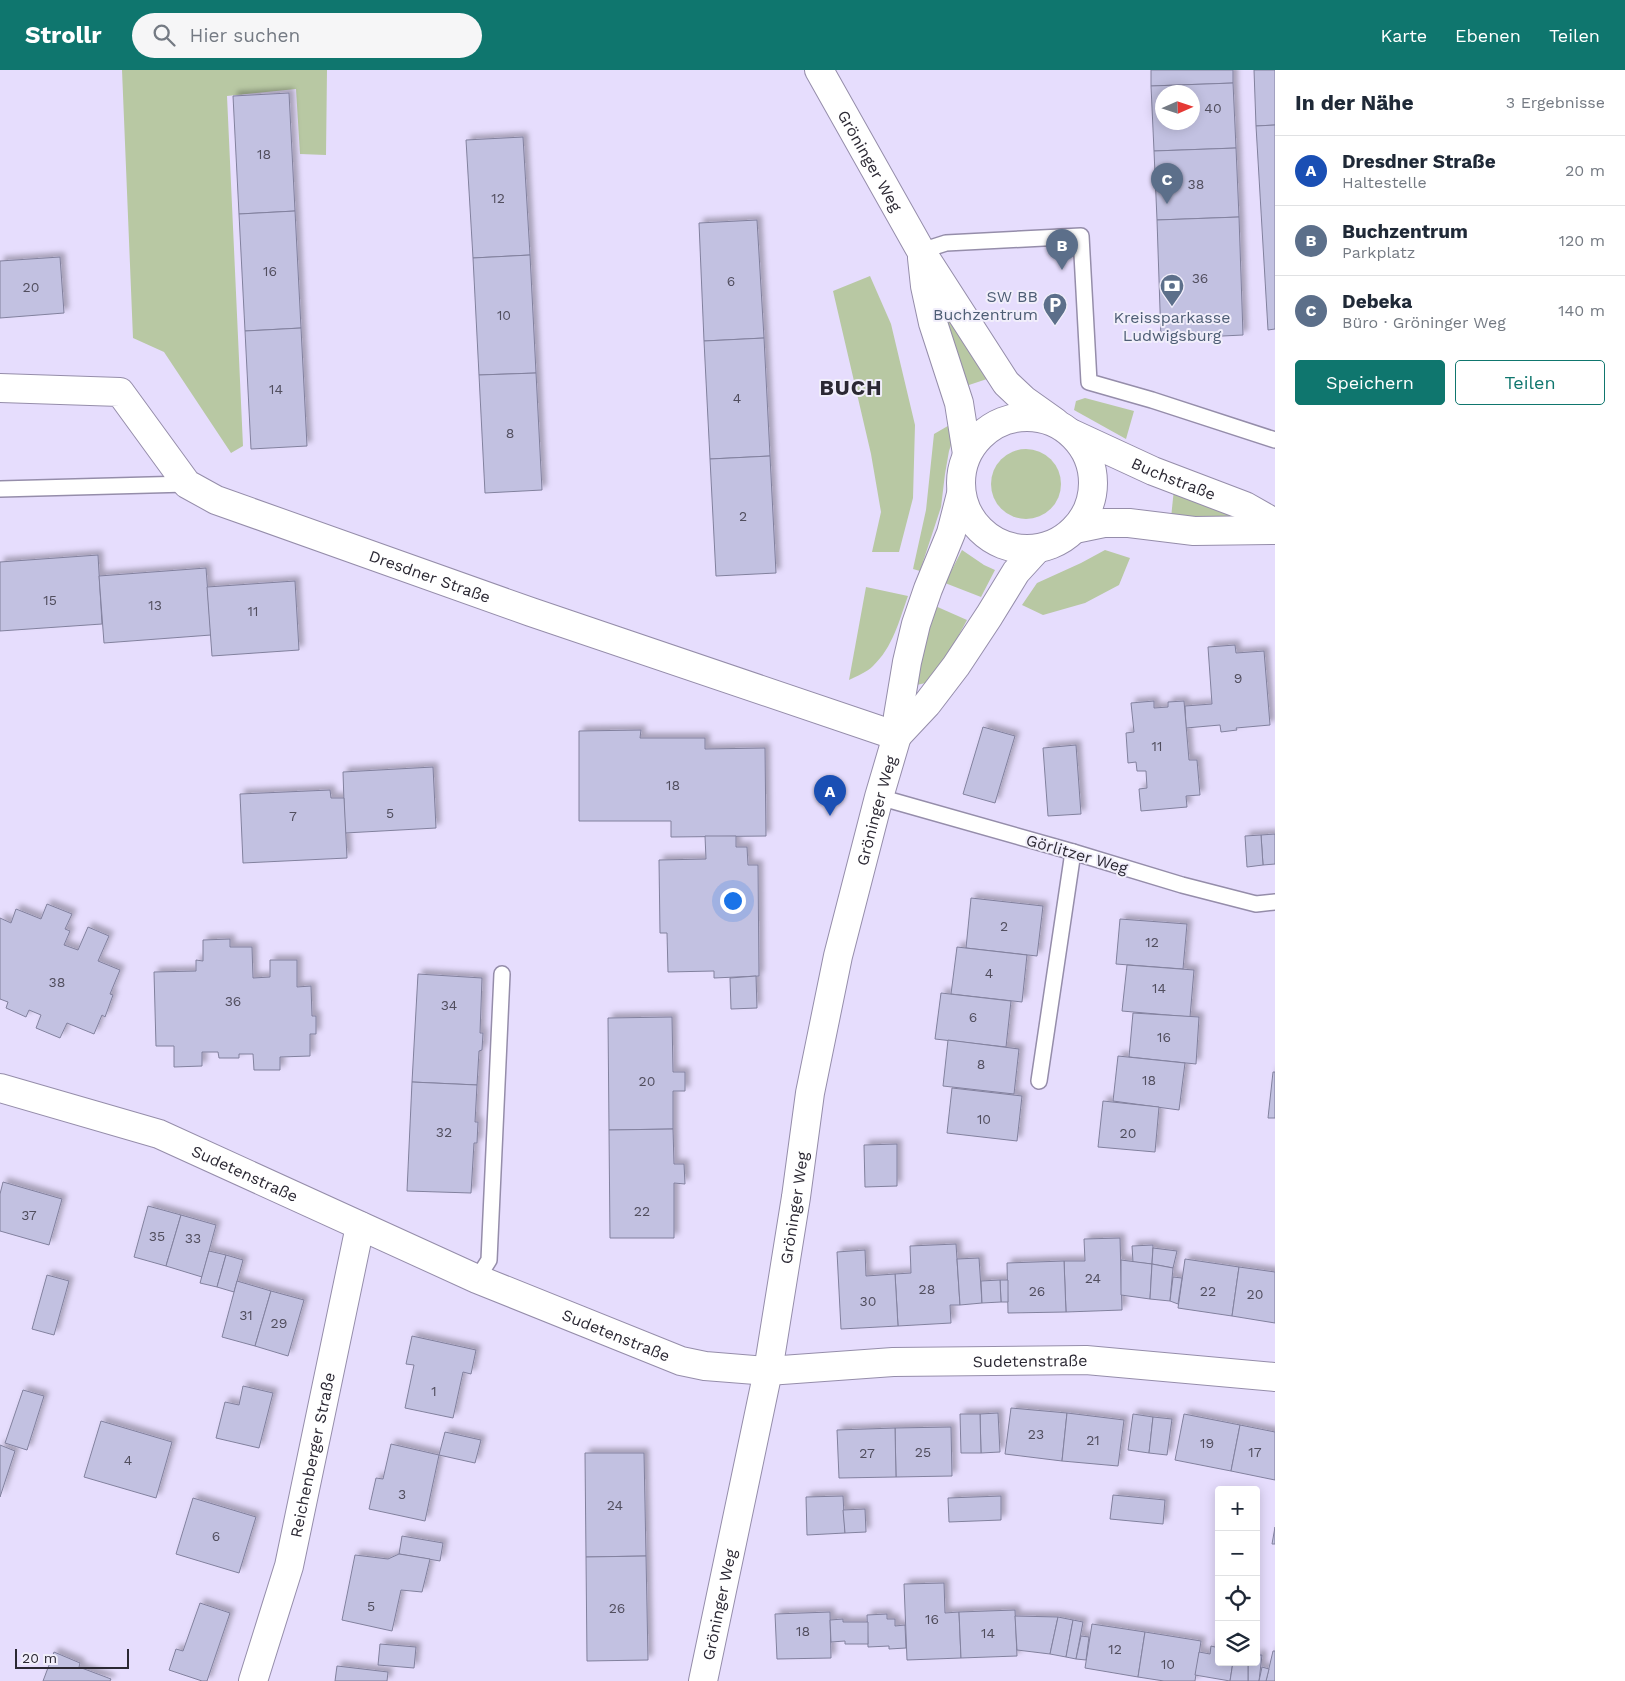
<!DOCTYPE html>
<html lang="de">
<meta charset="utf-8">
<style>
body{margin:0;font-family:"Work Sans",sans-serif;background:#f6f6f7;color:#1f2937}
.controls{position:absolute;right:15px;bottom:15px;display:grid;overflow:hidden;border-radius:5px;box-shadow:0 2px 12px #0003}
.controls button{width:45px;height:45px;display:grid;place-items:center;padding:0;border:0;border-bottom:1px solid #e0e1e3;background:#fff;color:#1f2937;font:25px sans-serif}
.compass{position:absolute;left:1155px;top:15px;width:45px;height:45px;border-radius:50%;background:#fff;box-shadow:0 2px 12px #0003;rotate:87deg}
.scale{position:absolute;left:15px;bottom:12px;width:114px;box-sizing:border-box;padding-left:5px;border:2px solid #2b2833;border-top:0;font-size:14px;line-height:18px;white-space:nowrap;color:#2b2833;-webkit-text-stroke:4px #f1eefb;paint-order:stroke}
.you{position:absolute;left:732px;top:830px;width:18px;height:18px;margin:-12px;border:4px solid #fff;border-radius:50%;background:#1a73e8;box-shadow:0 0 0 8px #1a73e833}
.badge{display:grid;place-items:center;width:32px;height:32px;border-radius:50%;background:#0f766e;color:#fff;font-size:16px;font-weight:700}
.pin{position:absolute;translate:-50% -41px;filter:drop-shadow(0 1px 2px #0008)}
.pin::after{content:'';position:absolute;top:26px;width:18px;height:15px;background:inherit;clip-path:polygon(0 0,100% 0,50% 100%)}
.list{margin:0;padding:0;list-style:none}
h2{display:flex;justify-content:space-between;align-items:center;height:65px;margin:0;padding:0 20px;font-size:21px}
h2 small{font-size:16px;font-weight:400;color:#747a83}
.list li{display:grid;grid-template-columns:32px 1fr auto;gap:15px;align-items:center;box-sizing:border-box;height:70px;padding:0 20px;border-top:1px solid #e0e1e3}
.list b{display:block;font-size:19px;white-space:nowrap}
.list p{margin:0;font-size:16px;white-space:nowrap;color:#747a83}
.list em{font-size:16px;font-style:normal;color:#747a83}
.actions{display:flex;gap:10px;padding:15px 20px}
.actions a{flex:1;padding:11px 0;border:1px solid #0f766e;border-radius:5px;text-align:center;font-size:18px;color:#0f766e}
.actions .main{background:#0f766e;color:#fff}
.icon{flex:none;width:28px;height:28px;fill:none;stroke:currentColor;stroke-width:2;stroke-linecap:round;stroke-linejoin:round}
.map{position:relative;flex:none;width:1275px;height:1611px;overflow:hidden}
header{display:flex;align-items:center;gap:30px;box-sizing:border-box;height:70px;padding:0 25px;background:#0f766e;color:#fff}
header strong{font-size:24px}
nav{display:flex;gap:28px;margin-inline-start:auto;font-size:18px}
.search{width:350px;height:45px;background:#f6f6f7;display:flex;align-items:center;gap:12px;box-sizing:border-box;padding:0 18px;border-radius:28px;color:#747a83;font-size:19px}
main{display:flex}
aside{flex:1;background:#fff}
.map>svg:first-child{display:block}
.green{fill:#b8c8a3}
.building{fill:#c2c1e1;stroke:#82819e;fill-rule:evenodd;filter:url(#shadow)}
.lines{fill:none;stroke-linecap:round;stroke-linejoin:round}
.lane-casing{stroke:#958daa;stroke-width:18}
.street-casing{stroke:#958daa;stroke-width:30}
.lane{stroke:#fff;stroke-width:15}
.street{stroke:#fff;stroke-width:28}
.labels{text-anchor:middle;dominant-baseline:central;stroke-width:4;stroke-linejoin:round;paint-order:stroke}
.number-label{font-size:14px;fill:#514e5e}
.street-label{font-size:16px;fill:#2b2833;stroke:#f1eefb}
.service-label{font-size:16px;fill:#4e5e75;stroke:#f1eefb;text-anchor:end}
.district-label{font-size:21px;font-weight:bold;letter-spacing:1px;fill:#2b2833;stroke:#f1eefb}
</style>
<header>
<strong>Strollr</strong>
<div class="search"><svg class="icon" aria-label="search" viewBox="0 0 24 24"><circle cx="10" cy="10" r="6"/><path d="M15 15l6 6"/></svg>Hier suchen</div>
<nav><a>Karte</a><a>Ebenen</a><a>Teilen</a></nav>
</header>
<main>
<div class="map">
<svg width="1275" height="1611" viewBox="0 0 1275 1611">
<defs>
<filter id="shadow"><feDropShadow dx="4.5" dy="-4.5" stdDeviation="2.5" flood-color="#0004"/></filter>
</defs>
<rect width="100%" height="100%" fill="#e6ddfd"/>
<g class="green">
<path d="M122,0H327L326,85L300,84L296,19L227,26L243,376L231,383L164,282L133,268Z"/>
<path d="M870,206L891,254L915,355L913,428L899,482H872L881,442L871,384L833,221Z"/>
<path d="M948,247L987,309L963,317L938,251Z"/>
<path d="M1085,328L1134,341L1126,369L1074,340L1076,331Z"/>
<path d="M953,353V369L949,381L945,404L941,437L920,501L913,499L926,440L934,364Z"/>
<circle cx="1026" cy="414" r="35"/>
<path d="M1174,419L1234,439L1233,453L1171,448Z"/>
<path d="M962,480L984,495L995,500L981,527L945,513Z"/>
<path d="M1105,480L1130,488L1119,515L1085,533L1043,545L1022,535L1037,513L1081,493Z"/>
<path d="M866,517L908,526C899,551 893,577 873,596C867,602 857,606 849,610Z"/>
<path d="M933,535L967,550L934,611L908,617Z"/>
</g>
<g class="building">
<path d="M1151,0H1233V13L1151,16Z"/>
<path d="M1254,0H1275V55L1256,56Z"/>
<path d="M1233,13L1236,78L1154,81L1151,16ZM1162,22H1192V52H1162Z"/>
<path d="M289,23L295,141L239,144L233,26Z"/>
<path d="M1275,55V259L1268,260L1256,56Z"/>
<path d="M523,67L530,185L473,188L466,70Z"/>
<path d="M1236,78L1239,147L1157,150L1154,81Z"/>
<path d="M295,141L301,258L245,261L239,144Z"/>
<path d="M1239,147L1243,265L1161,269L1157,150Z"/>
<path d="M757,150L764,268L704,271L699,153Z"/>
<path d="M530,185L536,303L479,305L473,188Z"/>
<path d="M60,187L64,243L0,248V191Z"/>
<path d="M301,258L307,376L251,379L245,261Z"/>
<path d="M764,268L770,386L710,389L704,271Z"/>
<path d="M536,303L542,420L485,423L479,305Z"/>
<path d="M770,386L776,503L716,506L710,389Z"/>
<path d="M98,485L102,554L0,561V492Z"/>
<path d="M206,498L211,565L104,573L99,506Z"/>
<path d="M295,511L299,580L212,586L207,517Z"/>
<path d="M1235,575L1236,583L1264,581L1270,655L1236,658L1237,660L1221,662L1220,655L1186,658L1185,636L1212,634L1208,577Z"/>
<path d="M1154,631V638L1168,637V632L1184,631L1189,690H1197L1200,725L1186,726L1187,737L1141,741L1139,719L1147,718L1146,701H1137L1136,692L1128,693L1126,663L1134,662L1131,633Z"/>
<path d="M983,657L1015,666L995,733L963,724Z"/>
<path d="M641,660L640,668H705V679L765,678L766,766L671,767V751H579V661Z"/>
<path d="M1076,675L1081,744L1048,746L1043,678Z"/>
<path d="M433,697L436,758L345,763L343,702Z"/>
<path d="M330,720L331,728H344L347,788L243,793L240,724Z"/>
<path d="M1275,764V794L1263,795L1261,765Z"/>
<path d="M1261,765L1263,795L1247,797L1245,766Z"/>
<path d="M705,766H736V777H747L748,795H758L759,906L714,908V901L668,902L667,863H660L659,790L706,789Z"/>
<path d="M971,828L1043,836L1037,886L966,878Z"/>
<path d="M47,834L72,844L65,859L70,861L64,875L78,880L88,857L109,866L98,891L120,900L110,924L113,925L105,947L102,945L94,964L67,953L60,968L36,958L41,945L29,940L26,947L6,938L8,932L0,929V848L11,853L16,839L41,849Z"/>
<path d="M1120,849L1187,854L1183,899L1116,894Z"/>
<path d="M230,869V877H252L253,908L270,907V890H297V917L311,916L312,946H316V964H310V986L280,987V1000H254L253,984H239V988H219L218,982H202V996L174,997V976H156L154,902L196,901V890L203,891V870Z"/>
<path d="M957,877L1027,885L1022,932L951,924Z"/>
<path d="M1127,895L1194,900L1190,947L1122,941Z"/>
<path d="M418,904L482,908L480,963H483L482,980L479,981L477,1015L412,1012Z"/>
<path d="M756,906L757,938L731,939L730,908Z"/>
<path d="M941,923L1011,931L1006,977L935,969Z"/>
<path d="M1133,943L1199,947L1196,994L1129,987Z"/>
<path d="M672,947L673,1002H685V1021H673V1059L609,1060L608,948Z"/>
<path d="M948,970L1019,979L1014,1024L943,1016Z"/>
<path d="M1118,986L1185,993L1179,1040L1113,1031Z"/>
<path d="M1273,1002H1275V1048H1268Z"/>
<path d="M412,1012L477,1015L475,1052H478L477,1073H474L471,1123L407,1121Z"/>
<path d="M952,1018L1022,1026L1017,1071L947,1063Z"/>
<path d="M1103,1031L1159,1037L1155,1082L1098,1077Z"/>
<path d="M673,1059L674,1094H684L685,1114L674,1113V1168H610L609,1060Z"/>
<path d="M897,1074V1116L865,1117L864,1075Z"/>
<path d="M3,1112L62,1129L49,1175L0,1161V1124Z"/>
<path d="M148,1136L181,1145L166,1196L134,1187Z"/>
<path d="M181,1145L216,1155L202,1207L166,1196Z"/>
<path d="M1120,1168L1122,1240L1066,1242L1064,1191H1085L1084,1169Z"/>
<path d="M956,1174L960,1235H950L951,1253L898,1256L895,1204L911,1203L910,1176Z"/>
<path d="M1153,1175L1152,1194L1133,1192L1132,1176Z"/>
<path d="M1153,1178L1177,1181L1173,1198L1152,1194Z"/>
<path d="M865,1180L866,1206L895,1204L898,1256L841,1259L837,1182Z"/>
<path d="M209,1181L226,1185L217,1217L200,1213Z"/>
<path d="M226,1185L243,1190L234,1222L217,1217Z"/>
<path d="M979,1188L982,1233L960,1235L957,1189Z"/>
<path d="M1185,1189L1239,1197L1232,1246L1178,1238Z"/>
<path d="M1121,1190L1152,1194L1150,1229L1121,1225Z"/>
<path d="M1064,1191L1066,1242L1008,1243L1007,1193Z"/>
<path d="M1152,1194L1173,1198L1170,1231L1150,1229Z"/>
<path d="M1239,1197L1275,1202V1253L1232,1246Z"/>
<path d="M47,1205L69,1211L54,1265L32,1259Z"/>
<path d="M1173,1207L1182,1208L1178,1234L1170,1231Z"/>
<path d="M1000,1210H1008V1232H1001Z"/>
<path d="M1000,1210L1001,1232L982,1233L981,1211Z"/>
<path d="M237,1211L271,1221L255,1276L222,1267Z"/>
<path d="M271,1221L304,1230L288,1286L255,1276Z"/>
<path d="M412,1266L476,1280L471,1304L463,1302L453,1348L405,1338L414,1295L406,1294Z"/>
<path d="M243,1316L273,1323L259,1378L216,1368L225,1332L239,1335Z"/>
<path d="M23,1320L44,1326L27,1380L5,1373Z"/>
<path d="M1011,1338L1067,1343L1062,1391L1005,1384Z"/>
<path d="M998,1343L1000,1382L981,1383L980,1344Z"/>
<path d="M1067,1343L1124,1350L1118,1396L1062,1391Z"/>
<path d="M960,1344H980L981,1383H961Z"/>
<path d="M1133,1344L1153,1347L1149,1383L1128,1380Z"/>
<path d="M1184,1344L1240,1355L1231,1401L1175,1390Z"/>
<path d="M1153,1347L1172,1349L1167,1385L1149,1383Z"/>
<path d="M101,1351L172,1372L156,1428L84,1407Z"/>
<path d="M1240,1355L1275,1362V1410L1231,1401Z"/>
<path d="M951,1357L952,1406L896,1407L895,1358Z"/>
<path d="M895,1358L896,1407L839,1408L837,1360Z"/>
<path d="M445,1362L481,1370L475,1393L439,1385Z"/>
<path d="M391,1374L439,1385L425,1451L369,1439L376,1408L383,1409Z"/>
<path d="M0,1375L15,1381L0,1427Z"/>
<path d="M585,1383H644L646,1486L586,1487Z"/>
<path d="M1113,1425L1165,1430L1163,1454L1110,1449Z"/>
<path d="M843,1426L845,1463L807,1465L806,1427Z"/>
<path d="M1001,1426V1450L949,1452L948,1428Z"/>
<path d="M193,1428L256,1447L239,1503L176,1484Z"/>
<path d="M865,1439L866,1462L845,1463L843,1440Z"/>
<path d="M1275,1457V1474H1272Z"/>
<path d="M402,1466L443,1473L440,1491L399,1484Z"/>
<path d="M399,1484L430,1489L422,1522L401,1520L392,1561L342,1550L355,1485L388,1489Z"/>
<path d="M646,1486L648,1590L587,1591L586,1487Z"/>
<path d="M944,1513L945,1543L959,1542L961,1588L907,1590L904,1514Z"/>
<path d="M200,1533L230,1543L207,1611H202L169,1600L176,1579L183,1581Z"/>
<path d="M1015,1540L1017,1586L961,1588L959,1542Z"/>
<path d="M830,1542L831,1588L777,1589L775,1544Z"/>
<path d="M887,1544V1549H895V1556L905,1555L906,1578L889,1579V1576L868,1577L867,1545Z"/>
<path d="M1015,1546L1058,1547L1050,1584L1017,1580Z"/>
<path d="M1058,1547L1073,1550L1066,1587L1050,1584Z"/>
<path d="M843,1549V1552H868V1574H845V1571L831,1572L830,1550Z"/>
<path d="M1073,1550L1083,1552L1076,1589L1066,1587Z"/>
<path d="M1092,1554L1145,1562L1138,1607L1085,1598Z"/>
<path d="M1145,1562L1201,1571L1195,1611H1164L1138,1607Z"/>
<path d="M1081,1566L1089,1567L1086,1590L1076,1589Z"/>
<path d="M380,1574L416,1577L414,1598L378,1595Z"/>
<path d="M1211,1576L1219,1578V1592H1233L1230,1611L1195,1605L1199,1582L1210,1584Z"/>
<path d="M1273,1581H1275V1611H1266Z"/>
<path d="M54,1582L80,1593L79,1597L111,1609L110,1611H43Z"/>
<path d="M1256,1585H1262L1259,1611H1248V1592H1256Z"/>
<path d="M1233,1592H1248V1611H1230Z"/>
<path d="M337,1596L388,1602L387,1611H335Z"/>
<path d="M1262,1597L1269,1599L1266,1611H1259Z"/>
</g>
<g class="lines">
<defs>
<g id="lane">
<path d="M921,181L946,173L1081,166L1089,312L1152,330L1275,370"/>
<path d="M0,419L187,414"/>
<path d="M879,727L1073,782L1182,815L1256,834L1275,832"/>
<path d="M1039,1011L1073,782"/>
<path d="M477,1209L489,1190L502,904"/>
</g>
<g id="street">
<path id="s1" d="M819,0L921,181L1006,313L1024,330L1055,352"/>
<path d="M922,188L925,216L933,253L959,333L967,384"/>
<path id="s2" d="M0,318L120,322L187,414L216,430L531,542L897,666"/>
<circle cx="1027" cy="413" r="66"/>
<path id="s3" d="M1073,364L1153,401L1245,436L1275,453"/>
<path d="M1075,459L1104,453H1129L1194,461L1275,460"/>
<path d="M897,666L927,634L956,596L989,546L1016,502L1037,479"/>
<path id="s4" d="M0,1018L159,1064L477,1209L681,1291L705,1296L768,1301L893,1292L1086,1290L1275,1307"/>
<path id="s5" d="M253,1611L289,1496L360,1156"/>
<path id="s6" d="M703,1611L768,1301L796,1127L810,1023L838,886L879,727L897,666L898,646L907,592L916,554L928,519L951,463L961,424"/>
</g>
</defs>
<use href="#lane" class="lane-casing"/>
<use href="#street" class="street-casing"/>
<use href="#lane" class="lane"/>
<use href="#street" class="street"/>
</g>
<defs>
<symbol id="bank-pin" viewBox="-11 -11 22 30"><path d="M0 17L-7.5 6A9.5 9.5 0 1 1 7.5 6Z" fill="#5c6f8a" stroke="#f1eefb"/><path d="M-6-4H6V4H-6ZM0-2.3a2.3 2.3 0 1 0 0 4.6a2.3 2.3 0 1 0 0-4.6Z" fill="#fff"/></symbol>
<symbol id="parking-pin" viewBox="-11 -11 22 30"><path d="M0 17L-7.5 6A9.5 9.5 0 1 1 7.5 6Z" fill="#5c6f8a" stroke="#f1eefb"/><path d="M-3.5-5.5H1a3.5 3.5 0 0 1 0 7H-1V5.5H-3.5ZM-1-3.4V-.6H.8a1.4 1.4 0 0 0 0-2.8Z" fill="#fff"/></symbol>
</defs>
<g fill-rule="evenodd">
<use href="#bank-pin" x="1158" y="202" width="28" height="38"/>
<use href="#parking-pin" x="1041" y="221" width="28" height="38"/>
</g>
<g class="labels">
<g class="number-label">
<text x="1213" y="38">40</text>
<text x="264" y="84">18</text>
<text x="1196" y="114">38</text>
<text x="498" y="128">12</text>
<text x="270" y="201">16</text>
<text x="1200" y="208">36</text>
<text x="731" y="211">6</text>
<text x="31" y="217">20</text>
<text x="504" y="245">10</text>
<text x="276" y="319">14</text>
<text x="737" y="328">4</text>
<text x="510" y="363">8</text>
<text x="743" y="446">2</text>
<text x="50" y="530">15</text>
<text x="155" y="535">13</text>
<text x="253" y="541">11</text>
<text x="1238" y="608">9</text>
<text x="1157" y="676">11</text>
<text x="673" y="715">18</text>
<text x="390" y="743">5</text>
<text x="293" y="746">7</text>
<text x="1004" y="856">2</text>
<text x="1152" y="872">12</text>
<text x="989" y="903">4</text>
<text x="57" y="912">38</text>
<text x="1159" y="918">14</text>
<text x="233" y="931">36</text>
<text x="449" y="935">34</text>
<text x="973" y="947">6</text>
<text x="1164" y="967">16</text>
<text x="981" y="994">8</text>
<text x="1149" y="1010">18</text>
<text x="647" y="1011">20</text>
<text x="984" y="1049">10</text>
<text x="444" y="1062">32</text>
<text x="1128" y="1063">20</text>
<text x="642" y="1141">22</text>
<text x="29" y="1145">37</text>
<text x="157" y="1166">35</text>
<text x="193" y="1168">33</text>
<text x="1093" y="1208">24</text>
<text x="927" y="1219">28</text>
<text x="1037" y="1221">26</text>
<text x="1208" y="1221">22</text>
<text x="1255" y="1224">20</text>
<text x="868" y="1231">30</text>
<text x="246" y="1245">31</text>
<text x="279" y="1253">29</text>
<text x="434" y="1321">1</text>
<text x="1036" y="1364">23</text>
<text x="1093" y="1370">21</text>
<text x="1207" y="1373">19</text>
<text x="923" y="1382">25</text>
<text x="1255" y="1382">17</text>
<text x="867" y="1383">27</text>
<text x="128" y="1390">4</text>
<text x="402" y="1424">3</text>
<text x="615" y="1435">24</text>
<text x="216" y="1466">6</text>
<text x="371" y="1536">5</text>
<text x="617" y="1538">26</text>
<text x="932" y="1549">16</text>
<text x="803" y="1561">18</text>
<text x="988" y="1563">14</text>
<text x="1115" y="1579">12</text>
<text x="1168" y="1594">10</text>
</g>
<g class="street-label">
<text stroke="none"><textPath href="#s1" startOffset="104">Gröninger Weg</textPath></text>
<text stroke="none"><textPath href="#s3" startOffset="110">Buchstraße</textPath></text>
<text stroke="none"><textPath href="#s2" startOffset="494">Dresdner Straße</textPath></text>
<text stroke="none"><textPath href="#s6" startOffset="888">Gröninger Weg</textPath></text>
<text transform="translate(1077 784) rotate(16)">Görlitzer Weg</text>
<text stroke="none"><textPath href="#s4" startOffset="260">Sudetenstraße</textPath></text>
<text stroke="none"><textPath href="#s6" startOffset="482">Gröninger Weg</textPath></text>
<text stroke="none"><textPath href="#s4" startOffset="665">Sudetenstraße</textPath></text>
<text stroke="none"><textPath href="#s4" startOffset="1085">Sudetenstraße</textPath></text>
<text stroke="none"><textPath href="#s5" startOffset="234">Reichenberger Straße</textPath></text>
<text stroke="none"><textPath href="#s6" startOffset="78">Gröninger Weg</textPath></text>
</g>
<g class="service-label">
<text x="1038" y="226">SW BB<tspan x="1038" dy="18">Buchzentrum</tspan></text>
<text x="1172" y="247" text-anchor="middle">Kreissparkasse<tspan x="1172" dy="18">Ludwigsburg</tspan></text>
</g>
<g class="district-label">
<text x="851" y="317">BUCH</text>
</g>
</g>
</svg>
<div class="controls">
<button>+</button>
<button>−</button>
<button><svg class="icon" aria-label="locate" viewBox="0 0 24 24"><circle cx="12" cy="12" r="6"/><path d="M12 2v4M12 18v4M2 12h4M18 12h4"/></svg></button>
<button><svg class="icon" aria-label="layers" viewBox="0 0 24 24"><path d="M12 4l9 5-9 5-9-5zM3 14l9 5 9-5"/></svg></button>
</div>
<svg class="compass" viewBox="-18 -18 36 36"><path d="M0-13l5 13h-10z" fill="#e53935"/><path d="M0 13l5-13h-10z" fill="#747a83"/></svg>
<div class="scale">20 m</div>
<div class="you"></div>
<div class="pin badge" style="left:830px;top:746px;background:#1a4fb4">A</div>
<div class="pin badge" style="left:1062px;top:200px;background:#5c6f8a">B</div>
<div class="pin badge" style="left:1167px;top:134px;background:#5c6f8a">C</div>
</div>
<aside>
<h2>In der Nähe<small>3 Ergebnisse</small></h2>
<ul class="list">
<li><span class="badge" style="background:#1a4fb4">A</span><div><b>Dresdner Straße</b><p>Haltestelle</p></div><em>20 m</em></li>
<li><span class="badge" style="background:#5c6f8a">B</span><div><b>Buchzentrum</b><p>Parkplatz</p></div><em>120 m</em></li>
<li><span class="badge" style="background:#5c6f8a">C</span><div><b>Debeka</b><p>Büro · Gröninger Weg</p></div><em>140 m</em></li>
</ul>
<div class="actions"><a class="main">Speichern</a><a>Teilen</a></div>
</aside>
</main>
